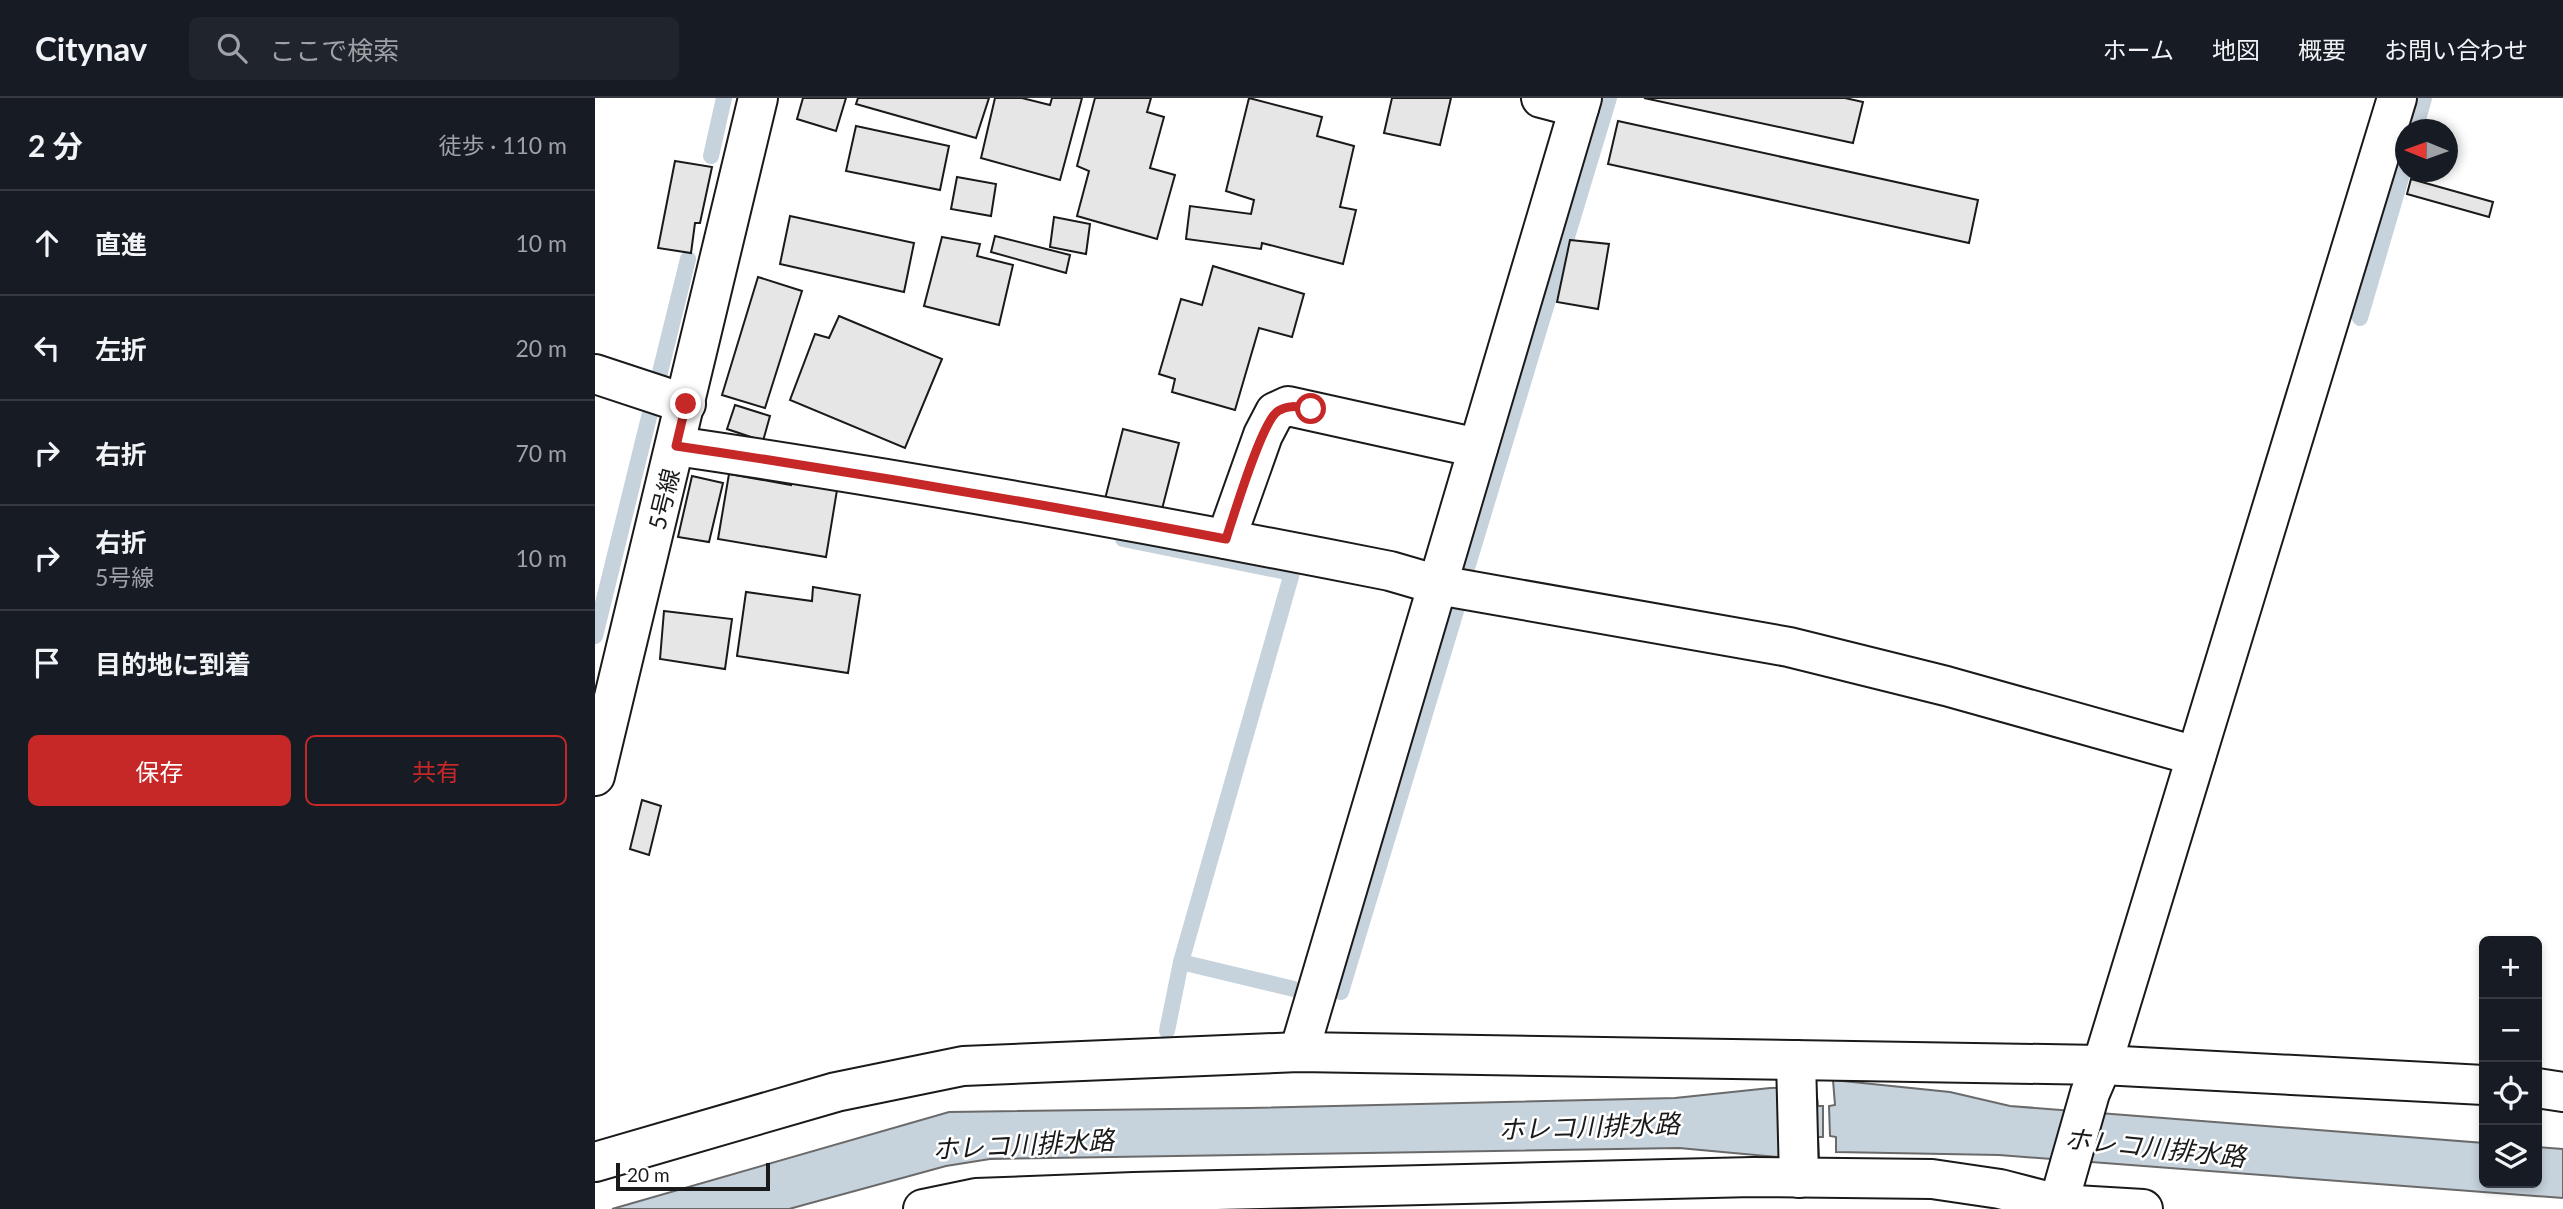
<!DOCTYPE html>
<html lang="ja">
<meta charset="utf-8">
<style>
body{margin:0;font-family:Lato,"Noto Sans JP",sans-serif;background:#20242c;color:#f1f3f6}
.controls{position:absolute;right:21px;bottom:21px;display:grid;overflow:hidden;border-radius:10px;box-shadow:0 4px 10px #0003}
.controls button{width:63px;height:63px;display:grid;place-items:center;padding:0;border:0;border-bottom:2px solid #363941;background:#171b24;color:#f1f3f6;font:35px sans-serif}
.compass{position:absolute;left:1800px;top:21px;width:63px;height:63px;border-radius:50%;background:#171b24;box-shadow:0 4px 10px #0003;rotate:271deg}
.scale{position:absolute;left:21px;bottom:18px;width:154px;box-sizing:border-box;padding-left:7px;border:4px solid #1a1a1a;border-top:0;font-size:19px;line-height:24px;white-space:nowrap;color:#1a1a1a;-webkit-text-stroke:5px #fff;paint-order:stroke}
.stop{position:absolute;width:21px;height:21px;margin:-16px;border:5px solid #c62828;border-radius:50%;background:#fff}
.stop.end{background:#c62828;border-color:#fff;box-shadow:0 2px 7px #0008}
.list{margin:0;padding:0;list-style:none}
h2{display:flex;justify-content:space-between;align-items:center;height:91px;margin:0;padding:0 28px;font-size:30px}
h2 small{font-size:23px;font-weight:400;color:#9ea1a6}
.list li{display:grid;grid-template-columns:46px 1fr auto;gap:21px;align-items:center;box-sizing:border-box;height:105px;padding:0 28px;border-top:2px solid #363941}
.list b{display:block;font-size:26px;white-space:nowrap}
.list p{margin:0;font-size:23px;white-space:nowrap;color:#9ea1a6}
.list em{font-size:23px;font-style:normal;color:#9ea1a6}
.actions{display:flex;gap:14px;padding:21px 28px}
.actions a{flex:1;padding:16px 0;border:2px solid #c62828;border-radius:10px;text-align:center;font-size:24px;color:#c62828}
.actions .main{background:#c62828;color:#fff}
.icon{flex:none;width:38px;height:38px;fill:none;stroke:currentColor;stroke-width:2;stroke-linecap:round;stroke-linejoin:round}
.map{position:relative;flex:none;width:1968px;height:1111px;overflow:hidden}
header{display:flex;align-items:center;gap:42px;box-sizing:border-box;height:98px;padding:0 35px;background:#171b24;border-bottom:2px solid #363941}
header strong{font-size:33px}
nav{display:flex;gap:38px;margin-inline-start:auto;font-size:24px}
.search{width:490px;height:63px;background:#20242c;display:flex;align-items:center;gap:18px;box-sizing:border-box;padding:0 24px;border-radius:10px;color:#9ea1a6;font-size:26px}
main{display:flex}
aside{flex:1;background:#171b24}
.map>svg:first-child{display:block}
.water{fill:#c6d2dc;stroke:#6a6a6a;stroke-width:2}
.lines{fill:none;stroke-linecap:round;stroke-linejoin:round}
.stream{stroke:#c6d2dc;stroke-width:16}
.building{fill:#e6e6e6;stroke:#1a1a1a;stroke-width:2}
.minor-casing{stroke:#1a1a1a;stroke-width:42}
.minor{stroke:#fff;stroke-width:38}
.route{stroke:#c62828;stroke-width:9}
.labels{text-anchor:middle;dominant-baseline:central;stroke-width:5;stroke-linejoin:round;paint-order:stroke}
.street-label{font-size:24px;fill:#1a1a1a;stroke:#fff}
.water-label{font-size:26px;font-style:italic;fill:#1a1a1a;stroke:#fff}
</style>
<header>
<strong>Citynav</strong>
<div class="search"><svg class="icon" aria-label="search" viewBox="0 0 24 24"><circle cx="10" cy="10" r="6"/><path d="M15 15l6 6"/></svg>ここで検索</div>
<nav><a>ホーム</a><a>地図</a><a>概要</a><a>お問い合わせ</a></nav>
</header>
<main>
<aside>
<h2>2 分<small>徒歩 · 110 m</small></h2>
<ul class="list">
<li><svg class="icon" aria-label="ahead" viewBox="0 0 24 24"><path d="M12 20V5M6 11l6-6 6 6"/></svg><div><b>直進</b></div><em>10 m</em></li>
<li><svg class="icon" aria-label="left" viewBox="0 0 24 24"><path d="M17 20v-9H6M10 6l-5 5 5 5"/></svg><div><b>左折</b></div><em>20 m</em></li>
<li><svg class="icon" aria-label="right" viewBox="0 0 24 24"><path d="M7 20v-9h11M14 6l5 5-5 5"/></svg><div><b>右折</b></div><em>70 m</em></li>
<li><svg class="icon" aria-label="right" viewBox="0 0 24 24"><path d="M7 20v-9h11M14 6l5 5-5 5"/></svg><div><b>右折</b><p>5号線</p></div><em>10 m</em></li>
<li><svg class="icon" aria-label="arrive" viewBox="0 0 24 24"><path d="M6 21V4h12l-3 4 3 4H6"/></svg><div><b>目的地に到着</b></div></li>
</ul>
<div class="actions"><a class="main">保存</a><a>共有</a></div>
</aside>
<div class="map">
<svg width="1968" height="1111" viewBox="0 0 1968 1111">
<rect width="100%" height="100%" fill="#fff"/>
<g class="water">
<path d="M1238,982L1355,994L1415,1008L1889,1045V1085H1942V1049L1968,1051V1100L1404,1057L1241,1054V1039L1235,1038L1234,1008L1240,1007Z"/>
<path d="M1221,989L1223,1008H1228V1039H1223L1224,1058L1182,1059L1084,1050L395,1061L351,1068L194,1111H17L354,1014L654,1010L1080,1000L1175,990Z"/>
</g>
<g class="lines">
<g class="stream">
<path d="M1820,32L1829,0"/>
<path d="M116,58L129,0"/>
<path d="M1765,220L1811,63"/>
<path d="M528,441L697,475L586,864L572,933"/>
<path d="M870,477L1014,0"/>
<path d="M0,538L93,161"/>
<path d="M586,864L699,891"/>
<path d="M746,894L864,503"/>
</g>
</g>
<g class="building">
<path d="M208,0H251L241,33L202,21Z"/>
<path d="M263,0H394L381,40L261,6Z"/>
<path d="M400,0H427L455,7L457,0H487L465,82L386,60Z"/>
<path d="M500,0H556L552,14L569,19L555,70L580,77L562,141L482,118L494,73L482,68Z"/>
<path d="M654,0L727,19L722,38L759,48L745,109L761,112L748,166L667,145L666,151L591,141L595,108L656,116L659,102L631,93Z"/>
<path d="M797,0H856L845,47L789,35Z"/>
<path d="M1049,0H1250L1268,4L1258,45Z"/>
<path d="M1023,23L1383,102L1374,145L1013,66Z"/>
<path d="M261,28L354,48L345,92L251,73Z"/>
<path d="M80,63L117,69L105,125H100L96,155L63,150Z"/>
<path d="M362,79L401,86L396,118L356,111Z"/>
<path d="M1816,81L1898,104L1894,119L1812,96Z"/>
<path d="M195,118L319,145L309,194L185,166Z"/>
<path d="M459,119L495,126L491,156L455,149Z"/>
<path d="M400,138L475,157L471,175L396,154Z"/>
<path d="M347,139L385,146L382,158L418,167L404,227L329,208Z"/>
<path d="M975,142L1014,146L1003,211L962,204Z"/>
<path d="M618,168L709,196L697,239L664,230L640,312L577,294L580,281L564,276L586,201L607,207Z"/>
<path d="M163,179L207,193L170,310L127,297Z"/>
<path d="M244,218L347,261L310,350L195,302L220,236L234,240Z"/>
<path d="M140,307L175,318L168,343L132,331Z"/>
<path d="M528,331L584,345L566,415L510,401Z"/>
<path d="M134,376L196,387L197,377L243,386L231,459L123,441Z"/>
<path d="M97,378L128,385L114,444L83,439Z"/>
<path d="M218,489L265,497L253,575L142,558L151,494L217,503Z"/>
<path d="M69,513L137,521L130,571L65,561Z"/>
<path d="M47,702L66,708L54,757L35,751Z"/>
</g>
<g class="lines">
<defs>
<g id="minor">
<path d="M946,0L984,10"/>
<path d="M0,276L91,306"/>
<path d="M81,348C320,383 557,426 795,473L843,487L1194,549L1351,588L1601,658"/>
<path d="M631,441L668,337L680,314L693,308L883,350"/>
<path d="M0,678L163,0"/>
<path d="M704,954L987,0"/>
<path d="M1201,962L1204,1080"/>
<path d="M1942,990L1968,994"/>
<path d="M0,1064L241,994L368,968L704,954L1507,967L1889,987"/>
<path d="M328,1111L381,1100L539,1094L1158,1079L1337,1081L1405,1091L1463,1106L1548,1111"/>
<path d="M1462,1111L1495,995L1507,967L1802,0"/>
</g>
</defs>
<use href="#minor" class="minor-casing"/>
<use href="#minor" class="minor"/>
</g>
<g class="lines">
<path class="route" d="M91,306L81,348C265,375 448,406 631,441C639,417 667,323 683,313C694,306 704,309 716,311"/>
</g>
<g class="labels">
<g class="street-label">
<text transform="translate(68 401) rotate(-76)">5号線</text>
</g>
<g class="water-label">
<text transform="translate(994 1028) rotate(-2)">ホレコ川排水路</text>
<text transform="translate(428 1046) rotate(-3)">ホレコ川排水路</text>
<text transform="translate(1560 1049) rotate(6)">ホレコ川排水路</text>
</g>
</g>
</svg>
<div class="controls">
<button>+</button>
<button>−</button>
<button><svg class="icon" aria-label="locate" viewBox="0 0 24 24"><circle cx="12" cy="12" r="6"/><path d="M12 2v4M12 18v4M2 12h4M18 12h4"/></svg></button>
<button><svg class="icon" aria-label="layers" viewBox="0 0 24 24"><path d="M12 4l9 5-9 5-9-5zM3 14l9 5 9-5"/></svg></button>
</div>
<svg class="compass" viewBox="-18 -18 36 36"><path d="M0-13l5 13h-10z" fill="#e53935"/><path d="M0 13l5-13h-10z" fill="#9ea1a6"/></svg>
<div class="scale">20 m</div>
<div class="stop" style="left:716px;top:311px"></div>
<div class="stop end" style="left:91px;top:306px"></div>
</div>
</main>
